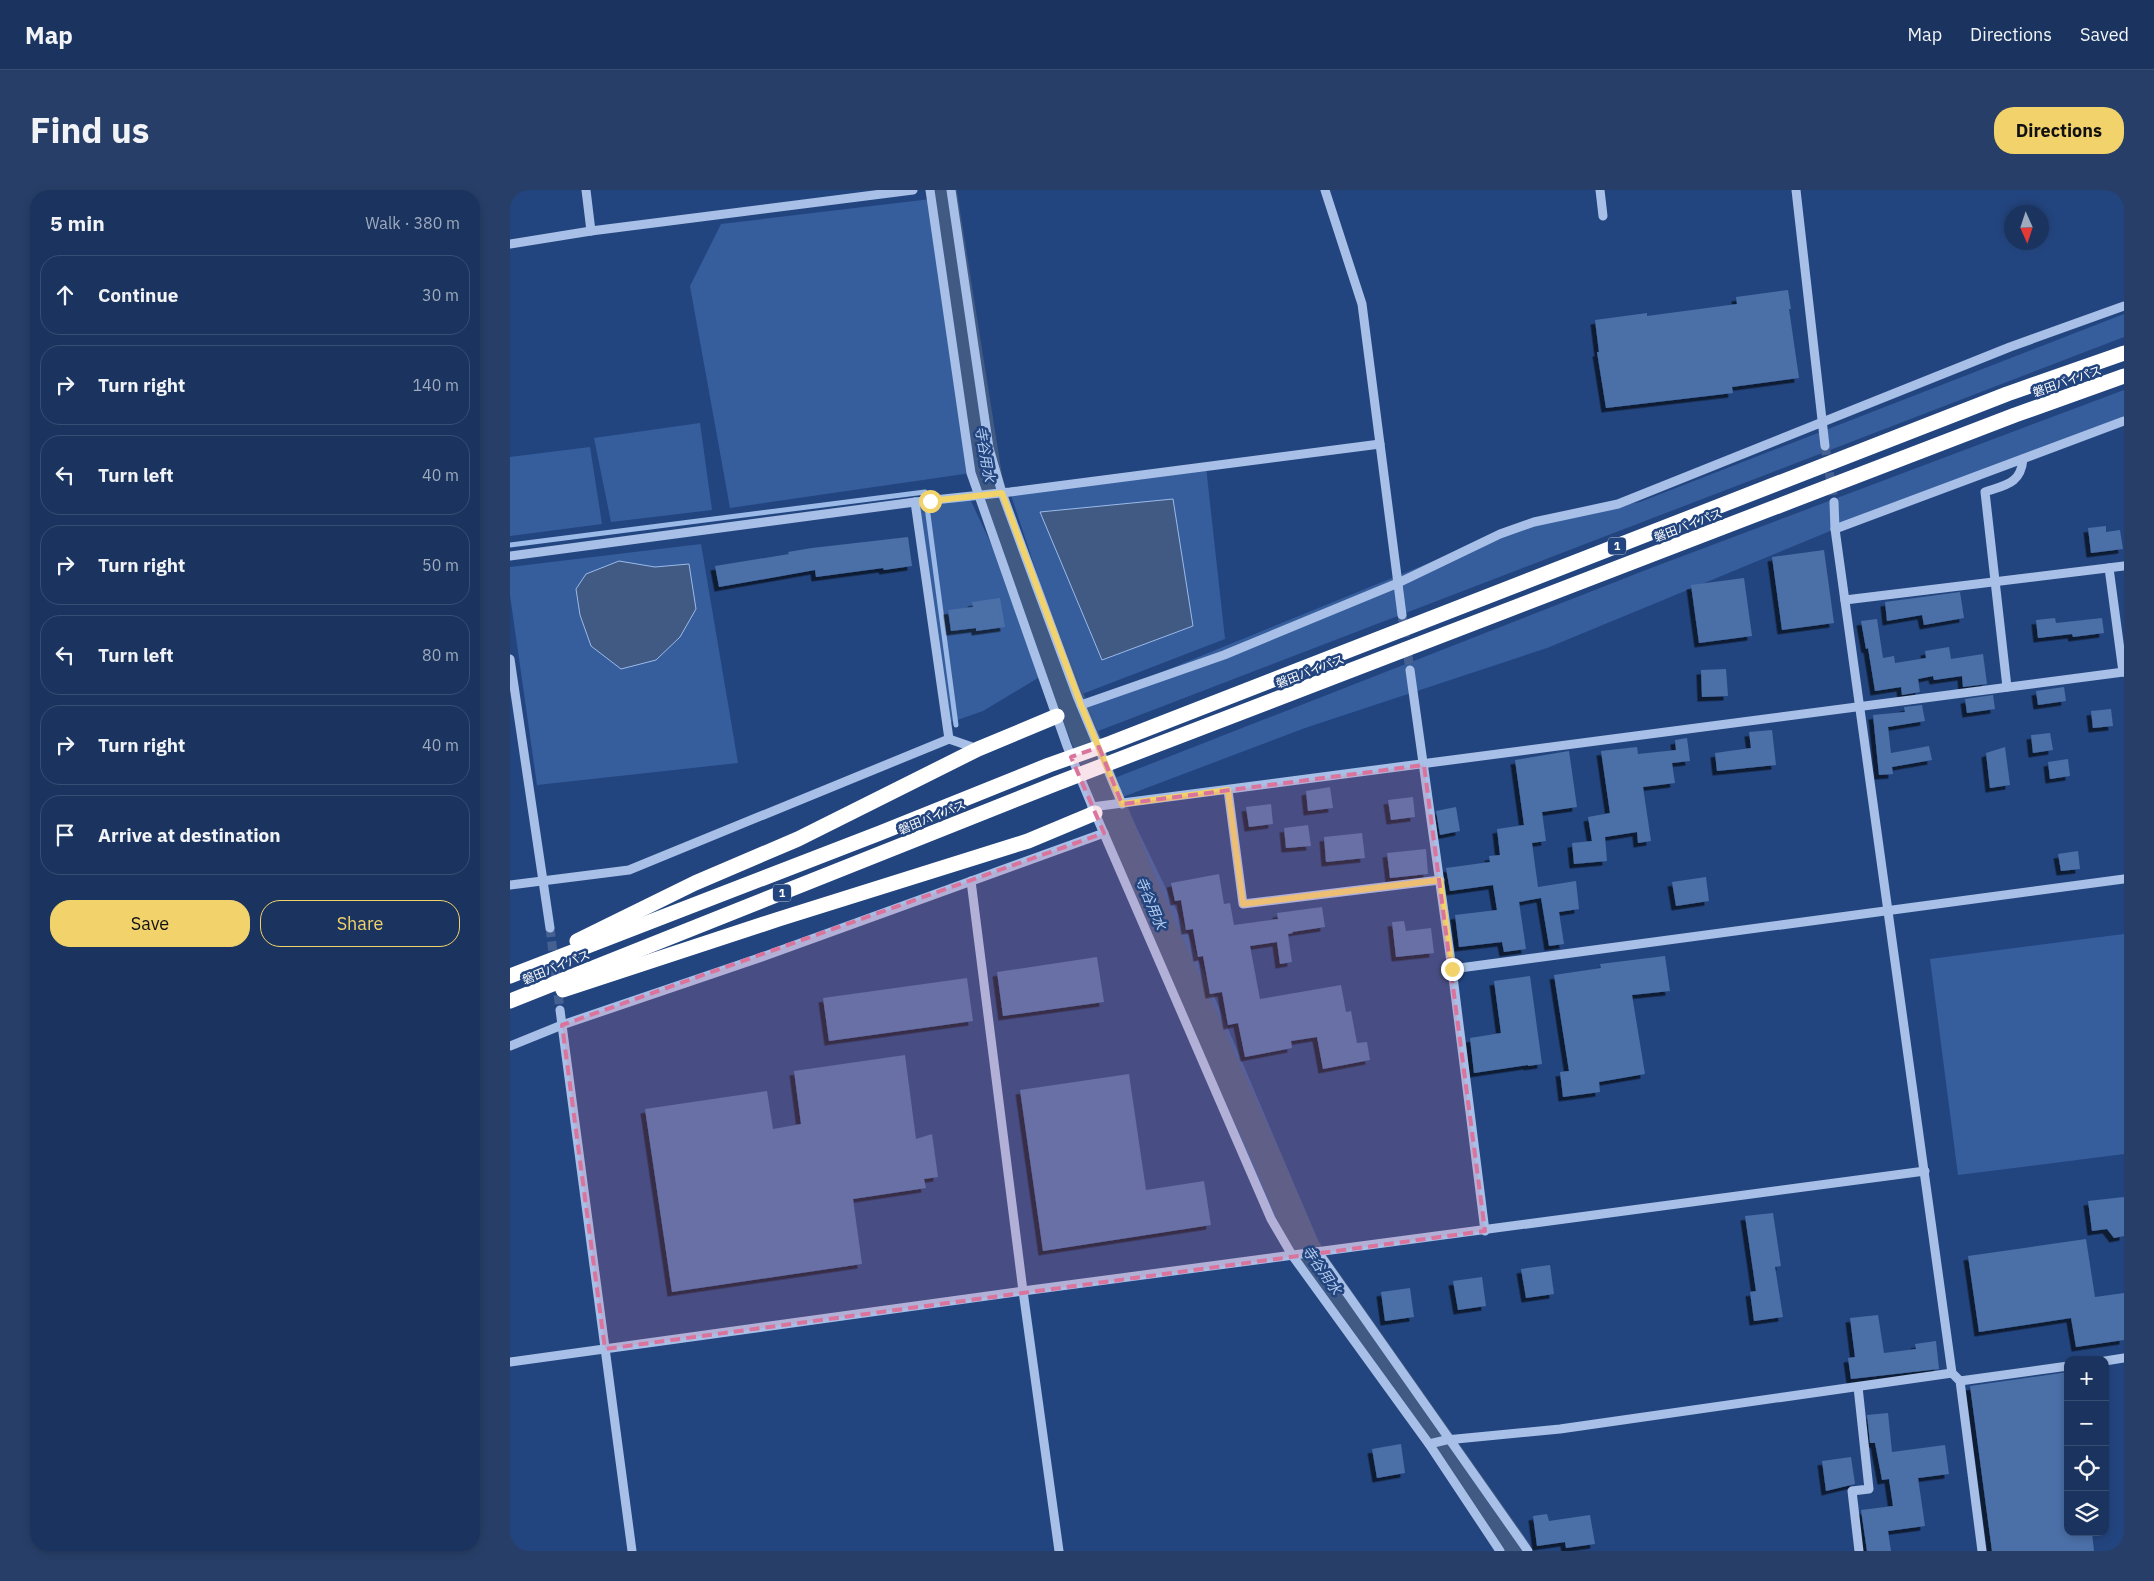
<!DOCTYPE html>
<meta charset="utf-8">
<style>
body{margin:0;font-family:"IBM Plex Sans","Noto Sans JP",sans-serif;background:#273f68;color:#f1f3f6}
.controls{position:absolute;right:15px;bottom:15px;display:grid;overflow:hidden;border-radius:10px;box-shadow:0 2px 8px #0003}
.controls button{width:45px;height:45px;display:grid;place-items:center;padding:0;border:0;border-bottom:1px solid #384f74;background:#1a345f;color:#f1f3f6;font:25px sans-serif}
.compass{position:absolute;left:1494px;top:15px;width:45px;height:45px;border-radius:50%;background:#1a345f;box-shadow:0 2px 8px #0003;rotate:177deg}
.stop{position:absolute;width:15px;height:15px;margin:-11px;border:4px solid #f2d36b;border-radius:50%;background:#fff}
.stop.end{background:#f2d36b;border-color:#fff;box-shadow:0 1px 5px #0008}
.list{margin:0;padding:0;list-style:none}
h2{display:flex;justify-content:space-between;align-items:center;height:65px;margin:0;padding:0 20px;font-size:21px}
h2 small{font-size:16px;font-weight:400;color:#9faabd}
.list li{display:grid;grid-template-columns:32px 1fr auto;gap:15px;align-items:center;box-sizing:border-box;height:80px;margin:0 10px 10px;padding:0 10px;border:1px solid #384f74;border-radius:20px}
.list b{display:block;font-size:19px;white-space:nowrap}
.list em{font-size:16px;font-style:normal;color:#9faabd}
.actions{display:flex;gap:10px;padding:15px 20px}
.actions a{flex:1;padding:11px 0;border:1px solid #f2d36b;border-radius:20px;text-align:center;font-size:18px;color:#f2d36b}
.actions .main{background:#f2d36b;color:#111}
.icon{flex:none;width:28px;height:28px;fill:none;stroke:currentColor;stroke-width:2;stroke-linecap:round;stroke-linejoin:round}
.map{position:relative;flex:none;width:1614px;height:1361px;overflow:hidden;border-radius:20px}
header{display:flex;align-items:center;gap:30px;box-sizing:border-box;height:70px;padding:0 25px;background:#1a345f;border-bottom:1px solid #384f74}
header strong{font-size:24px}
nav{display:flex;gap:28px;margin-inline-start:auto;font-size:18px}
.intro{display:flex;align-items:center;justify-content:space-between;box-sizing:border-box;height:120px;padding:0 30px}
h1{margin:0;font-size:35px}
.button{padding:12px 22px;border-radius:20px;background:#f2d36b;color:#111;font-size:18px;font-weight:700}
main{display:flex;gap:30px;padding:0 30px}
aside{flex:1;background:#1a345f;border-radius:20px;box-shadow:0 2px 8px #0003}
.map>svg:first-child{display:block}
.green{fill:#365e9d}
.water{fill:#405a84;stroke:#9cbae8}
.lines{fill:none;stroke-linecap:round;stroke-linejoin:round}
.stream{stroke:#9cbae8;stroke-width:5}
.river{stroke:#405a84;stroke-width:29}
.building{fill:#4b6fa8;filter:url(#shadow)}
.minor-tunnel{stroke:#446192;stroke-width:9;stroke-dasharray:9 4.5;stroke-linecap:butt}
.minor{stroke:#a8c0e7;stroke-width:9}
.highway{stroke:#fff;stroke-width:15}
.route{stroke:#f2d36b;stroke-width:6}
.marked{fill:#da749d;fill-opacity:0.2;stroke:#da749d;stroke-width:4;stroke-dasharray:10 6;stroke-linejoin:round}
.labels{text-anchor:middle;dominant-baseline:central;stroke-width:5;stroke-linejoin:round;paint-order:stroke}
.shield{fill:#23457f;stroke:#bdc7d9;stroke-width:1}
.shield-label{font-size:11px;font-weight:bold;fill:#fff}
.street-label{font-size:12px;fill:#fff;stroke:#23457f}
.water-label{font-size:14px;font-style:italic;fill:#b3cbee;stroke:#23457f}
</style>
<header>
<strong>Map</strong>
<nav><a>Map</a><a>Directions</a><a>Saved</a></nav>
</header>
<div class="intro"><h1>Find us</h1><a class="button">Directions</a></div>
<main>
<aside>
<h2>5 min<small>Walk · 380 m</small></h2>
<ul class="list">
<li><svg class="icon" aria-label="ahead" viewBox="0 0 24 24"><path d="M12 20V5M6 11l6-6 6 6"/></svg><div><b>Continue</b></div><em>30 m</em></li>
<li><svg class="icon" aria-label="right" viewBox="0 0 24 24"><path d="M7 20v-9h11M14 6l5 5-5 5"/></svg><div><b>Turn right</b></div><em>140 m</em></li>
<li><svg class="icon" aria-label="left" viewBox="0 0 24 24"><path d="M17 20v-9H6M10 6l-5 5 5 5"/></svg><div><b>Turn left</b></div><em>40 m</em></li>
<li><svg class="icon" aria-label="right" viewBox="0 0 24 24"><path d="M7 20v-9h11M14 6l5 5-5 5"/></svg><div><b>Turn right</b></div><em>50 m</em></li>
<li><svg class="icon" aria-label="left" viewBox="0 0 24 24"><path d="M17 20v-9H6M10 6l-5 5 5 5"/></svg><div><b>Turn left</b></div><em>80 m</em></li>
<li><svg class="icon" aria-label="right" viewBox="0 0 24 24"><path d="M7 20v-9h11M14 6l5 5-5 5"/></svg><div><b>Turn right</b></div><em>40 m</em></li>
<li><svg class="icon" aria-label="arrive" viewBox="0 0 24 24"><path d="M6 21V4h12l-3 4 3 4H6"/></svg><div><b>Arrive at destination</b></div></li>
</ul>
<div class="actions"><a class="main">Save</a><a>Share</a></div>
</aside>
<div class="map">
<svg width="1614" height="1361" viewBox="0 0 1614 1361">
<defs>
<filter id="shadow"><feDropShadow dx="-4.5" dy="4.5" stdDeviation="0" flood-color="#0009"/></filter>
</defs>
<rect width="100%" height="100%" fill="#23457f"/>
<g class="green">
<path d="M421,9L461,283L220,318L180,96L211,34Z"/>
<path d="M1614,124V147L583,543L571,515L990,344L1059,324L1130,312Z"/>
<path d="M1614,200V231L1325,339L1037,458L795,538L610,608L602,589L1141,378Z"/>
<path d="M190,233L202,320L101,332L84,248Z"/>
<path d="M80,257L92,334L0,346V267Z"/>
<path d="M696,277L715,449L567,506L500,302Z"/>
<path d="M459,307L504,403L533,485L473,521L436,534L405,312Z"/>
<path d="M191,354L228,573L27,595L0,405V377Z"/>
<path d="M622,628L676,740L813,1062L1018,1361H990L782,1065L754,1011L594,644Z"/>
<path d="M1614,744V964L1448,985L1420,769Z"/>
</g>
<g class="water">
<path d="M663,309L683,436L592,470L530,322Z"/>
<path d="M109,371L145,377L179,374L186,419L170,447L146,470L111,479L81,456L70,425L66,399L76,384Z"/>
</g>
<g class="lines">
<path class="stream" d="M0,355L415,302L446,535"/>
<path class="river" d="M432,0L478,289L491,333L636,703L757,968L793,1053L805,1074L1007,1361"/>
</g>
<g class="building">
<path d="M1278,100L1281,119H1279L1289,188L1222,197L1223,203L1096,218L1087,162H1089L1085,130L1137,123V126L1227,114L1226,107Z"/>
<path d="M1596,336V342L1610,340L1613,359L1581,363L1578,338Z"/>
<path d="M398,347L402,376L374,380L373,378L306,387L305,380L209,397L205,376L279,364L278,362L302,358Z"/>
<path d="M1314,360L1324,433L1272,440L1262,367Z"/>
<path d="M1234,388L1242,446L1189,453L1181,395Z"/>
<path d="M1450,402L1454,428L1414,435L1412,425L1377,431L1375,412Z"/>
<path d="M490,408L495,437L466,441V438L441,441L438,420L463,417L462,412Z"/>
<path d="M1545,428L1546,433L1592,428L1594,443L1563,447L1562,444L1528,448L1526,430Z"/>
<path d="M1367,429L1373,468L1384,466L1385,473L1416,468L1415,461L1439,457L1441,469L1473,464L1477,494L1453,497L1452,486L1424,490L1423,486L1408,489L1410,502L1392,505L1391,497L1365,501L1358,458L1356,459L1351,431Z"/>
<path d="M1216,479L1218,506L1192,507L1191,480Z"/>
<path d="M1554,497L1556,511L1528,515L1526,501Z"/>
<path d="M1483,505L1485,519L1457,523L1455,509Z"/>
<path d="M1412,515L1415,531L1378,537L1381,563L1419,556L1422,570L1382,577L1383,584L1369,585L1363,525L1395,522L1394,517Z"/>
<path d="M1601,519L1603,536L1583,538L1581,521Z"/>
<path d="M1262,540L1266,575L1207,581L1205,563L1241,558L1239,542Z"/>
<path d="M1540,543L1543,560L1523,563L1521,545Z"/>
<path d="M1177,548L1180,571L1162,573L1165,593L1133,597L1141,651L1128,653L1127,642L1095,647L1097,671L1064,674L1062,653L1082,651L1078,627L1100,623L1091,561L1127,557L1128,564L1166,560L1165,550Z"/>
<path d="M1495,557L1500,595L1480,598L1476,563Z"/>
<path d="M1059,561L1067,617L1032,622L1036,651L1022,653L1028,697L1066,691L1069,719L1049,722L1054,754L1039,756L1031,708L1009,712L1016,759L994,762L992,752L949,757L945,725L987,720L983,695L940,701L936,678L980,672L979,666L990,665L987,639L1014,635L1005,570Z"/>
<path d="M1558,569L1560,586L1540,589L1538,572Z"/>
<path d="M820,597L823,618L798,621L796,601Z"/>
<path d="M903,607L905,627L881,630L878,610Z"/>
<path d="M761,614L763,634L739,637L736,617Z"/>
<path d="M946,617L950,641L930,645L926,621Z"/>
<path d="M798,635L801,656L776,658L774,638Z"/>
<path d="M852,643L855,668L816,672L814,647Z"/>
<path d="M916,659L918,684L880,688L877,663Z"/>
<path d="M1568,661L1570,679L1551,681L1548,664Z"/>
<path d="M709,684L714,714L720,713L724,735L768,729L767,723L812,717L815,737L782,742L783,743L778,744L782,772L770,774L767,752L740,756L750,809L831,795L836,822L841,821L847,853L857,852L860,870L813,879L807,847L781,851L782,858L735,867L728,833L718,835L712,802L700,804L693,766L688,767L683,739L676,740L671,710L665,711L661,693Z"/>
<path d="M1196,687L1199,711L1166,716L1162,692Z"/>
<path d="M894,731L896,741L921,738L924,763L886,767L882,732Z"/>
<path d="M1155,766L1160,801L1122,805L1135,884L1089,892L1090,902L1053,907L1050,882L1059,881L1044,785L1091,778L1090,774Z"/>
<path d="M587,767L594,812L493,826L487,782Z"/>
<path d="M1020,786L1032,874L1018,876V875L964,883L960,848L991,843L984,791Z"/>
<path d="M457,788L463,831L319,851L313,808Z"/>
<path d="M395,865L406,949L422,944L428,987L414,989L416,998L343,1009L352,1074L162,1102L135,919L257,901L263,939L291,934L284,881Z"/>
<path d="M619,884L636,1000L694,991L701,1035L533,1061L510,900Z"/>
<path d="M1614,1007V1046L1604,1048L1597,1039L1582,1041L1578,1011Z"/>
<path d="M1263,1023L1271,1076L1265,1077L1273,1127L1244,1131L1240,1102L1246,1101L1235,1026Z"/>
<path d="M1576,1049L1585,1107L1614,1103V1150L1566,1157L1561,1128L1469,1142L1458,1066Z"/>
<path d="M1040,1075L1044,1104L1016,1108L1011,1079Z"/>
<path d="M972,1087L976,1116L948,1120L943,1091Z"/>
<path d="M900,1098L904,1127L875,1131L871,1102Z"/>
<path d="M1368,1125L1374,1163L1406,1159L1405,1154L1426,1151L1429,1179L1341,1189L1338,1168L1345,1167L1340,1128Z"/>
<path d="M1558,1182V1342H1582L1584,1361H1482L1460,1196Z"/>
<path d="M1378,1223L1382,1262L1435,1255L1439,1284L1408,1288L1415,1336L1378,1341L1381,1361H1357L1351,1320L1383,1316L1379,1289L1372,1290L1365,1253H1360L1357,1225Z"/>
<path d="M891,1254L895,1283L867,1288L862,1259Z"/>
<path d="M1341,1267L1345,1294L1316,1301L1312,1271Z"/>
<path d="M1037,1324L1039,1331L1080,1325L1085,1354L1056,1358L1055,1352L1027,1356L1023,1326Z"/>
</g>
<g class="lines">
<g class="minor-tunnel">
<path d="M1315,256L1324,312"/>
<path d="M892,425L900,480"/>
<path d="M40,738L50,820"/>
</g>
<g class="minor">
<path d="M76,0L81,41"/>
<path d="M420,0L461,283L557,556L585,623L761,1029L782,1065L919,1254L990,1361"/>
<path d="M441,0L479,258L492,303L567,506L612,614"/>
<path d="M815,0L852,114L892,425"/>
<path d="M1090,0L1093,26"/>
<path d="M1286,0L1315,256"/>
<path d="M0,54L81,41L403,0"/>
<path d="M405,312L439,549"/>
<path d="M1324,312L1325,339L1442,1183L1450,1191L1472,1361"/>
<path d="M1325,339L1614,231"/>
<path d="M0,366L405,312L500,302L870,254"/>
<path d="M1599,378L1613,482"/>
<path d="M1335,410L1614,376"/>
<path d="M0,469L40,738"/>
<path d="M900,480L942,779L975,1041"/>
<path d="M1497,497L1475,302C1495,295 1511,294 1513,269"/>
<path d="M571,515L714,465L888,393L990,344L1024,332L1108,314L1500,157L1614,116"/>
<path d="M718,600L733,714L930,690"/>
<path d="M582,617L1614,482"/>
<path d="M461,691L513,1101L549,1361"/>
<path d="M0,695L119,680L439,549L468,559"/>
<path d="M942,779L1614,689"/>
<path d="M50,820L122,1361"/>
<path d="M0,856L52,835L249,768L594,643"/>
<path d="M808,1062L1018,1361"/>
<path d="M1595,1171L1614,1168"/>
<path d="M0,1172L513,1101L1415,981"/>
<path d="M1450,1191L1558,1176"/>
<path d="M1348,1197L1359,1299L1342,1301L1349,1361"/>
<path d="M919,1254L936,1250L1050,1239L1442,1183"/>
</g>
<g class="highway">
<path d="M67,751L185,693L288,649L468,559L547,526"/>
<path d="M0,786L370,643L539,575L601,553L1497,204L1614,163"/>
<path d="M53,800L269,729L518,651L585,623"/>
<path d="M0,811L545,594L1505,225L1614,186"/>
</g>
</g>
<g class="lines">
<path class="route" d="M420,311L492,303L571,515L612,614L718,600L733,714L930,690L942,779"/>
</g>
<path class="marked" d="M589,557L612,614L914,575L975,1041L95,1159L52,835L594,643L561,567Z"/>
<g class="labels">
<g class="shield">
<rect x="1098" y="347.5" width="18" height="17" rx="4"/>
<rect x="263" y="694.5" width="18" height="17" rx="4"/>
</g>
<g class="shield-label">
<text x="1107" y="356">1</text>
<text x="272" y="703">1</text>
</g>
<g class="street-label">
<text transform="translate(1557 191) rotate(-19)">磐田バイパス</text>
<text transform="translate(1178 335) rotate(-21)">磐田バイパス</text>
<text transform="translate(800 481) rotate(-21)">磐田バイパス</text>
<text transform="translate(422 627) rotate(-22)">磐田バイパス</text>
<text transform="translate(46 777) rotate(-22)">磐田バイパス</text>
</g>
<g class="water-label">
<text transform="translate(475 264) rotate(80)">寺谷用水</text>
<text transform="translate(641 713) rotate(67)">寺谷用水</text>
<text transform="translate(812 1080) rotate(55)">寺谷用水</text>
</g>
</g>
</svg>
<div class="controls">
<button>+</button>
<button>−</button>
<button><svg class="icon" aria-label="locate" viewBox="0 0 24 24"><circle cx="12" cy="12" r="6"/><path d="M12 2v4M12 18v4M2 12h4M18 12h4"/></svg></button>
<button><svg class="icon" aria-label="layers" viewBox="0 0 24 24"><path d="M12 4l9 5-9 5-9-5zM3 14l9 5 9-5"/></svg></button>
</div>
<svg class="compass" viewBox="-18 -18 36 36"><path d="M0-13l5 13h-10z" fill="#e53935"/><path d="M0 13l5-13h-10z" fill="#9faabd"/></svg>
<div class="stop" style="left:420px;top:311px"></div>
<div class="stop end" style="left:942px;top:779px"></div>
</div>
</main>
